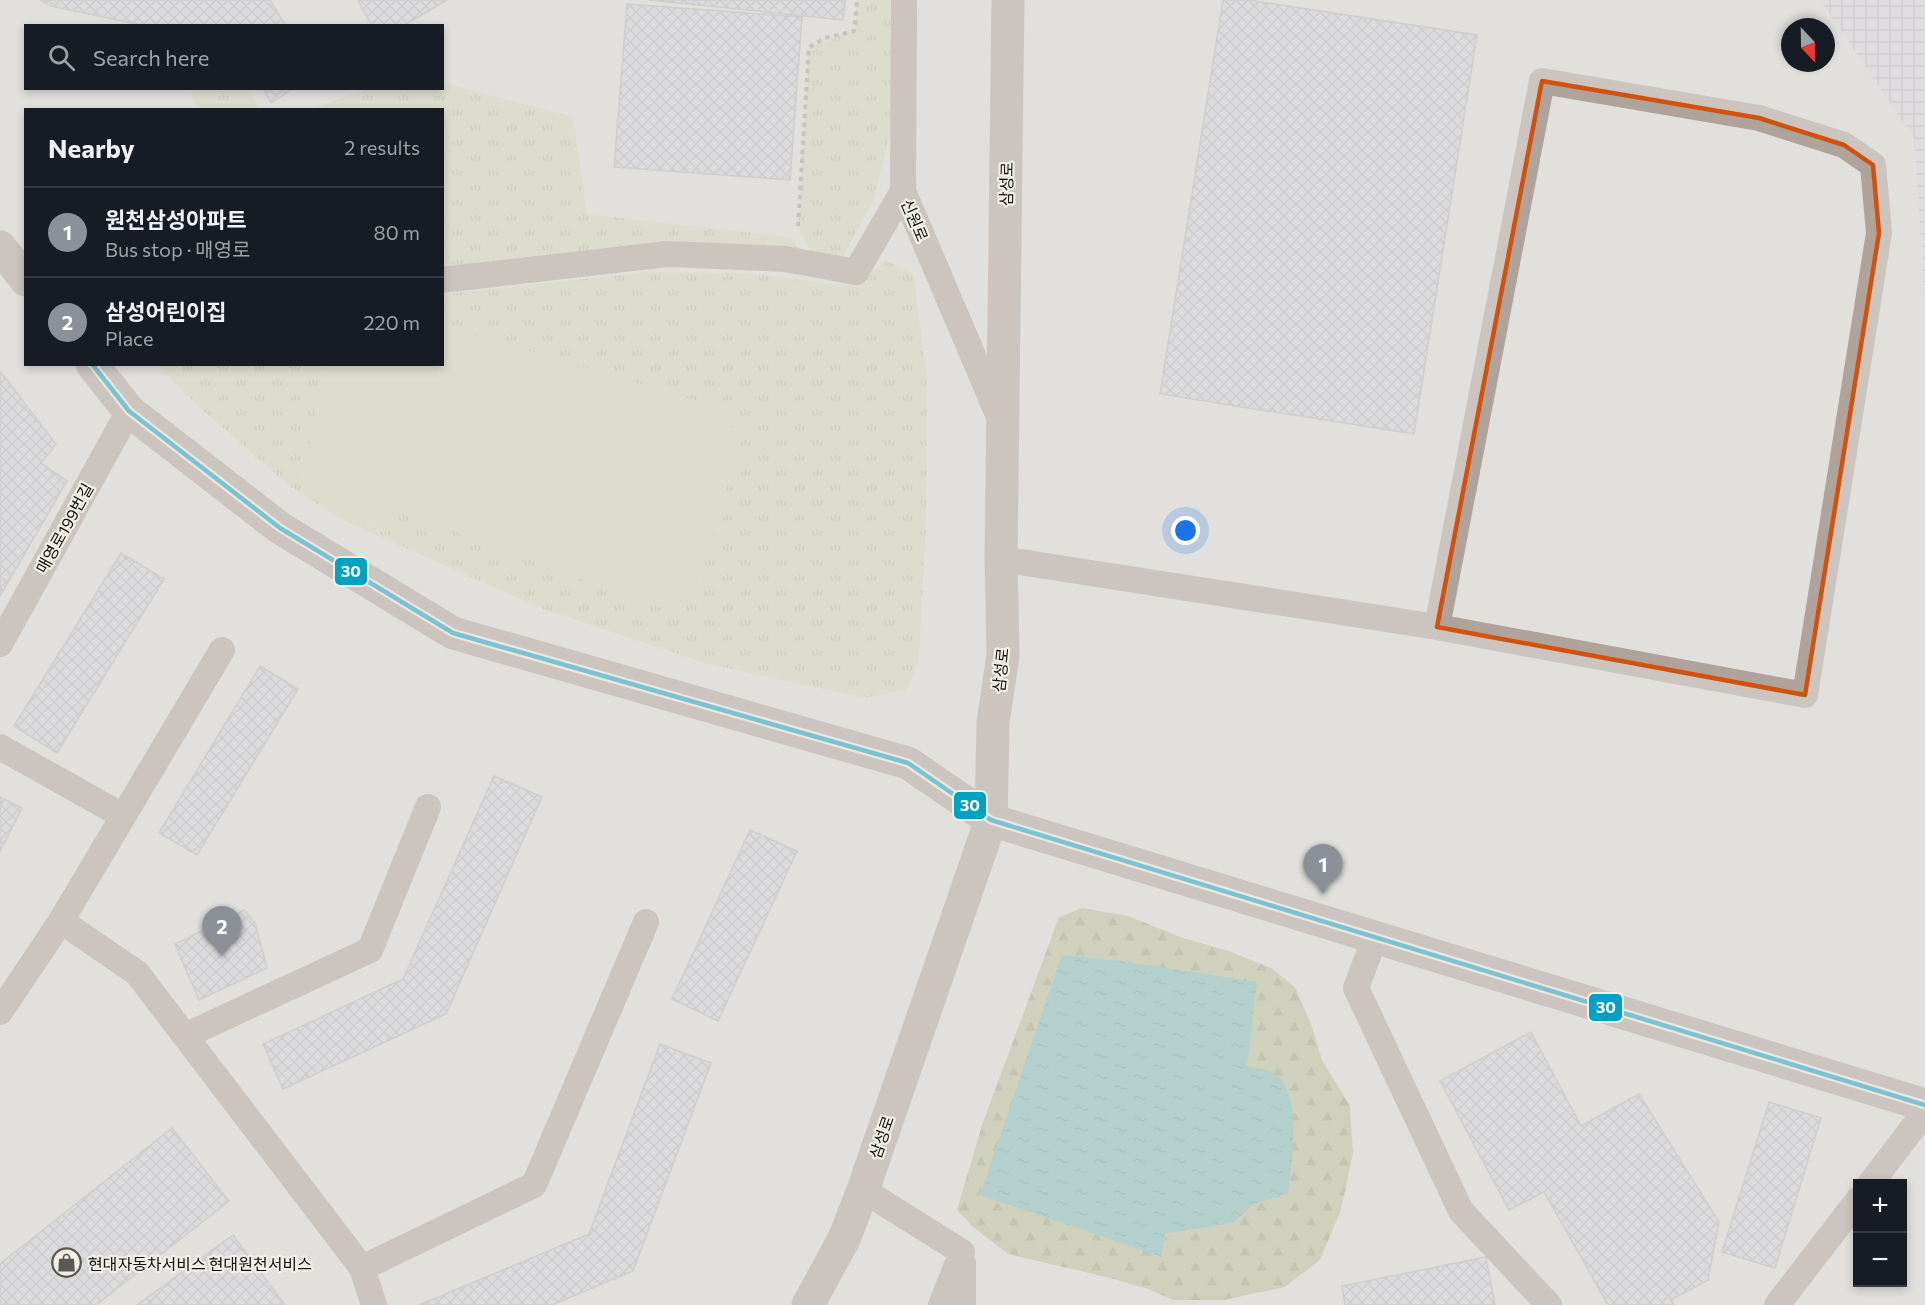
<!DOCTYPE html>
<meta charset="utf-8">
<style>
body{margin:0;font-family:Commissioner,"Noto Sans KR",sans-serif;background:#20242c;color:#f1f3f6}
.controls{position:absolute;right:18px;bottom:18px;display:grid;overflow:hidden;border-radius:0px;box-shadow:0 3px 9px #0003}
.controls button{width:54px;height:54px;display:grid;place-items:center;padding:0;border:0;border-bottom:2px solid #363941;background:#171b24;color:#f1f3f6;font:30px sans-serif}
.compass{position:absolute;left:1781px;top:18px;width:54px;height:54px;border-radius:50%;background:#171b24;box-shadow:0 3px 9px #0003;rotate:158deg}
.you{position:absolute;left:1186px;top:531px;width:21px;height:21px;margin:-15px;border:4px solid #fff;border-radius:50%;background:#1a73e8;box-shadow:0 0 0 9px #1a73e833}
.badge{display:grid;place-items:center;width:39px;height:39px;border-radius:50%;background:#8c9099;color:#fff;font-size:20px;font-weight:700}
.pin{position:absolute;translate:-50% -50px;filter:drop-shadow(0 2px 3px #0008)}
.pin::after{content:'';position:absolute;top:32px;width:21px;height:18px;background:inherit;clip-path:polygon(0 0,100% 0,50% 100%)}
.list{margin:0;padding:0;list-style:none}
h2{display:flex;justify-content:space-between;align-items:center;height:78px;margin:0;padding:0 24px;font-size:26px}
h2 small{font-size:20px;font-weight:400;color:#9ea1a6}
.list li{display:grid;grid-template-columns:39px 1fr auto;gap:18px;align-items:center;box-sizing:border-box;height:90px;padding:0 24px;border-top:2px solid #363941}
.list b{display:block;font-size:22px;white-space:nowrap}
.list p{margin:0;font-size:20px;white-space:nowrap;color:#9ea1a6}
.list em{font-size:20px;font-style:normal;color:#9ea1a6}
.icon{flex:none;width:33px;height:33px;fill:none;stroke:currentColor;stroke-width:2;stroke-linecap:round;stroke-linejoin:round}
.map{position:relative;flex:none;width:1925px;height:1305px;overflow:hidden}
.search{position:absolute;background:#171b24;box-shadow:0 3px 9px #0003;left:24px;top:24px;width:420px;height:66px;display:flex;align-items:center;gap:15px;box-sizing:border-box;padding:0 21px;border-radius:0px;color:#9ea1a6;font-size:22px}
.panel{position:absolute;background:#171b24;box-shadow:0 3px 9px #0003;left:24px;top:108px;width:420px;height:258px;border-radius:0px}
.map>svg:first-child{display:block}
.industrial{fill:url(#industrial-grid)}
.green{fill:#d8dabe}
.forest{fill:url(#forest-firs);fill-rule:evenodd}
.park{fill:url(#park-tufts)}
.water{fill:url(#water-ripples)}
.building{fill:url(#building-cross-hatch);stroke:#babab9;stroke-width:1.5}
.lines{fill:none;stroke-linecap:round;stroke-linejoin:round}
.path{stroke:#aba39e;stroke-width:4;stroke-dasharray:4.5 4.5;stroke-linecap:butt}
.minor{stroke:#afa39c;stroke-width:26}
.tertiary{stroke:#afa39c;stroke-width:33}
.bus-1-casing{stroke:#f2efe6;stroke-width:9}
.bus-1{stroke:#01a1c4;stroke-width:4.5}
.marked{fill:none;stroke:#d2520c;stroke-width:4.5;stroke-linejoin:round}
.labels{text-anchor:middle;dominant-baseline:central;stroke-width:4.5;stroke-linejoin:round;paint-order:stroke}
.street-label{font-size:16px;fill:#11100d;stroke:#f2efe6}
.poi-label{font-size:16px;fill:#11100d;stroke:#f2efe6;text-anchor:start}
.line-badge{stroke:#f2efe6;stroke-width:2}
.badge-label{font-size:16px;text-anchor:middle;font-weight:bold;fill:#fff}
</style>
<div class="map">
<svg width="1925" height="1305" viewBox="0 0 1925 1305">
<defs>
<pattern id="industrial-grid" width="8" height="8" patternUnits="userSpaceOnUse" patternTransform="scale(1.5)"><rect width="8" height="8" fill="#ddd9e4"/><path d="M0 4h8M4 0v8" fill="none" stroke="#bdb9c2"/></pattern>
<pattern id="forest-firs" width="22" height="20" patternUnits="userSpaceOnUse" patternTransform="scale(1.5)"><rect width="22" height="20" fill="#babe98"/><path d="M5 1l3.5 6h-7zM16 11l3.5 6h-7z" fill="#9fa282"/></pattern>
<pattern id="park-tufts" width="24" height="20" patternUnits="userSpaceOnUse" patternTransform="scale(1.5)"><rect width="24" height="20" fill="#d8dabe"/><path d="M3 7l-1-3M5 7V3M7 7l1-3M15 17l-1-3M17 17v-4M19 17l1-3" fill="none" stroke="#b8baa2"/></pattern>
<pattern id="water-ripples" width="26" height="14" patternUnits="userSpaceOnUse" patternTransform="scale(1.5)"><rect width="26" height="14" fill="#7bbcba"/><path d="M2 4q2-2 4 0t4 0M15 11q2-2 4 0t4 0" fill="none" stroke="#69a19f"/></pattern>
<pattern id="building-cross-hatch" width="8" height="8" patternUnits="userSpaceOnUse" patternTransform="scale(1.5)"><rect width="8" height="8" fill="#d5d5df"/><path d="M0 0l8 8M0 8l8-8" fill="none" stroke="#b6b6be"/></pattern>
</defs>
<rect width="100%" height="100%" fill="#e1e0dc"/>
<path class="industrial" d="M1820,0H1925V295L1914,138Z"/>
<path class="green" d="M443,326L708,404L742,437L696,592L670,611L399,511L386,534L302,478L327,365L442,364Z"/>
<path class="forest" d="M1082,908L1128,916L1183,938L1229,951L1271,968L1295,987L1312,1027L1322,1060L1350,1106L1353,1153L1341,1210L1320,1260L1285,1287L1224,1300H1173L1148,1289L1110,1278L1008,1254L973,1227L957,1210L982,1125L1059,917ZM1062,955L1247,1067L1288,1194L1252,1205L1234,1223L1165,1234L1162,1257Z"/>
<g class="park">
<path d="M857,0H898L894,118L873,201L843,257L817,265L798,226L809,47L854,31Z"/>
<path d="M443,83L573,117L587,214L791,237L799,250L637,244L443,267L442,110H308L367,89L442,88Z"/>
<path d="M190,89H247L260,109H197Z"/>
<path d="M887,261L913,274L927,376L926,523L919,661L907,690L864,698L704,663L543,609L346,522L288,485L198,406L157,365H327L302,478L385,534L399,511L670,611L696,592L742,437L708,404L443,326V294L645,272L745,273L848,286Z"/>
</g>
<path class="water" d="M1062,955L1120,961L1257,982L1247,1066C1255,1069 1268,1069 1274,1073C1304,1094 1291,1163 1288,1194L1252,1205L1234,1223L1165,1234L1162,1257L980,1195Z"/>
<g class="building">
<path d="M40,0H270L286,26H146L51,6Z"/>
<path d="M358,0H447L403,26H372Z"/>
<path d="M649,0H845L843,20Z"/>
<path d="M1223,0H1248L1477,35L1414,434L1160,394Z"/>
<path d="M627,4L802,17L790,180L614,167Z"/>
<path d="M263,88H294L271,103Z"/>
<path d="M0,371L56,444L41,463L67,481L0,596Z"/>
<path d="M121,553L164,579L57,753L14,726Z"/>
<path d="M260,666L298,689L197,855L159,833Z"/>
<path d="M494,776L542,797L446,1014L283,1089L263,1044L403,979Z"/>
<path d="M0,797L22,808L0,852Z"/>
<path d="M750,830L797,851L718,1021L672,999Z"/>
<path d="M244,910L255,923L267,968L199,1000L175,944Z"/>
<path d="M1531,1032L1581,1126L1639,1094L1719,1222L1708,1280L1671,1300L1674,1305H1608L1544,1192L1509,1210L1440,1081Z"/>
<path d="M660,1044L711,1063L633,1271L552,1305H419L589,1234Z"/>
<path d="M1769,1102L1821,1118L1775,1268L1722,1252Z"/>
<path d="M172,1128L229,1201L96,1305H0V1264Z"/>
<path d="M233,1235L285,1305H137Z"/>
<path d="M1486,1257L1495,1305H1345L1342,1286Z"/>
</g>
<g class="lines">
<path class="path" d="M798,226L809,47L825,38L854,31L857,0"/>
<g class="minor">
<path d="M904,0L903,191L1000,419"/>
<path d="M442,280L667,254L785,259L856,272L903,191"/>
<path d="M1001,559L1437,627L1805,695L1879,233L1873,165L1844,145L1759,118L1542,81L1437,627"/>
<path d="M0,644L129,411"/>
<path d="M0,747L123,816"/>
<path d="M61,921L137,973L362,1268L374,1305"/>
<path d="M1376,935L1356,988L1461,1211L1549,1305"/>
<path d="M0,1012L61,921L222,650"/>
<path d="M187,1035L370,950L428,807"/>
<path d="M1870,1184L1925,1112"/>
<path d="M863,1190L962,1252L941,1305"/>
<path d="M963,1263V1305"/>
<path d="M362,1268L534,1185L646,922"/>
<path d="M1777,1305L1858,1200"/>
</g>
<g class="tertiary">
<path d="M0,247L26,280"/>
<path d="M92,364L129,411L280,528L453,633L908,763L991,820L1925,1105"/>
<path d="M808,1305L844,1239L863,1190L991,820L993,723L1003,655L1001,559L1008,0"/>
</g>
<defs>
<path id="bus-1" d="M92,364L129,411L280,528L453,633L908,763L991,820L1925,1105"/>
</defs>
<use href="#bus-1" class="bus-1-casing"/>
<use href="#bus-1" class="bus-1"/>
</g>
<path d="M0 0H1925V1305H0ZM1542,81L1759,118L1844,145L1873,165L1879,233L1805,695L1437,627Z" fill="#e1e0dc" fill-opacity=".55" fill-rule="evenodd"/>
<path class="marked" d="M1542,81L1759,118L1844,145L1873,165L1879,233L1805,695L1437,627Z"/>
<defs>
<symbol id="shop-ring" viewBox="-11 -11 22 22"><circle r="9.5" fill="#f2efe6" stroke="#5a5955" stroke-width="1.5"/><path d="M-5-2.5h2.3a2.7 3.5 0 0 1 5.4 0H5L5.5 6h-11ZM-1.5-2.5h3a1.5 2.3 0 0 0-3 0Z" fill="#5a5955"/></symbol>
</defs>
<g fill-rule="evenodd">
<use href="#shop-ring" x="50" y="1246" width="33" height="33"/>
</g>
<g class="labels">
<g class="street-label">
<text transform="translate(1006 184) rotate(-89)">삼성로</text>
<text transform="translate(915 220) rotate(67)">신원로</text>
<text transform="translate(64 528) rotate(-61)">매영로199번길</text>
<text transform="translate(1000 670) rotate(-84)">삼성로</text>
<text transform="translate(881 1137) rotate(-71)">삼성로</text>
</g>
<g class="poi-label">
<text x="88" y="1263">현대자동차서비스 현대원천서비스</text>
</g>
</g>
<g class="line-badge">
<rect x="334" y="557" width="34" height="29" rx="6" fill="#01a1c4"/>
<rect x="953" y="791" width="34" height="29" rx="6" fill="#01a1c4"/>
<rect x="1588" y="993" width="35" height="29" rx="6" fill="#01a1c4"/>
</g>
<g class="badge-label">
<text x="351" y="577">30</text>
<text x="970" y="811">30</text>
<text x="1606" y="1013">30</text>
</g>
</svg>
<div class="controls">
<button>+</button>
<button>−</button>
</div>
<svg class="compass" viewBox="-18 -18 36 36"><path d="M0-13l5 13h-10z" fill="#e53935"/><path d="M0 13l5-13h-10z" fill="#9ea1a6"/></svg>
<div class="you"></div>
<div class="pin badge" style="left:1323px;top:894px">1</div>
<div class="pin badge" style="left:222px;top:956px">2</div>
<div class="search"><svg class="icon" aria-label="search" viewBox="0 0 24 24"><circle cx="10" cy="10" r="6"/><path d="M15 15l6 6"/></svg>Search here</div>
<section class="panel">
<h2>Nearby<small>2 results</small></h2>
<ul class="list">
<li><span class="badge">1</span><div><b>원천삼성아파트</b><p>Bus stop · 매영로</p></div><em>80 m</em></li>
<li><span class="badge">2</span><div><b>삼성어린이집</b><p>Place</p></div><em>220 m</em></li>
</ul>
</section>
</div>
